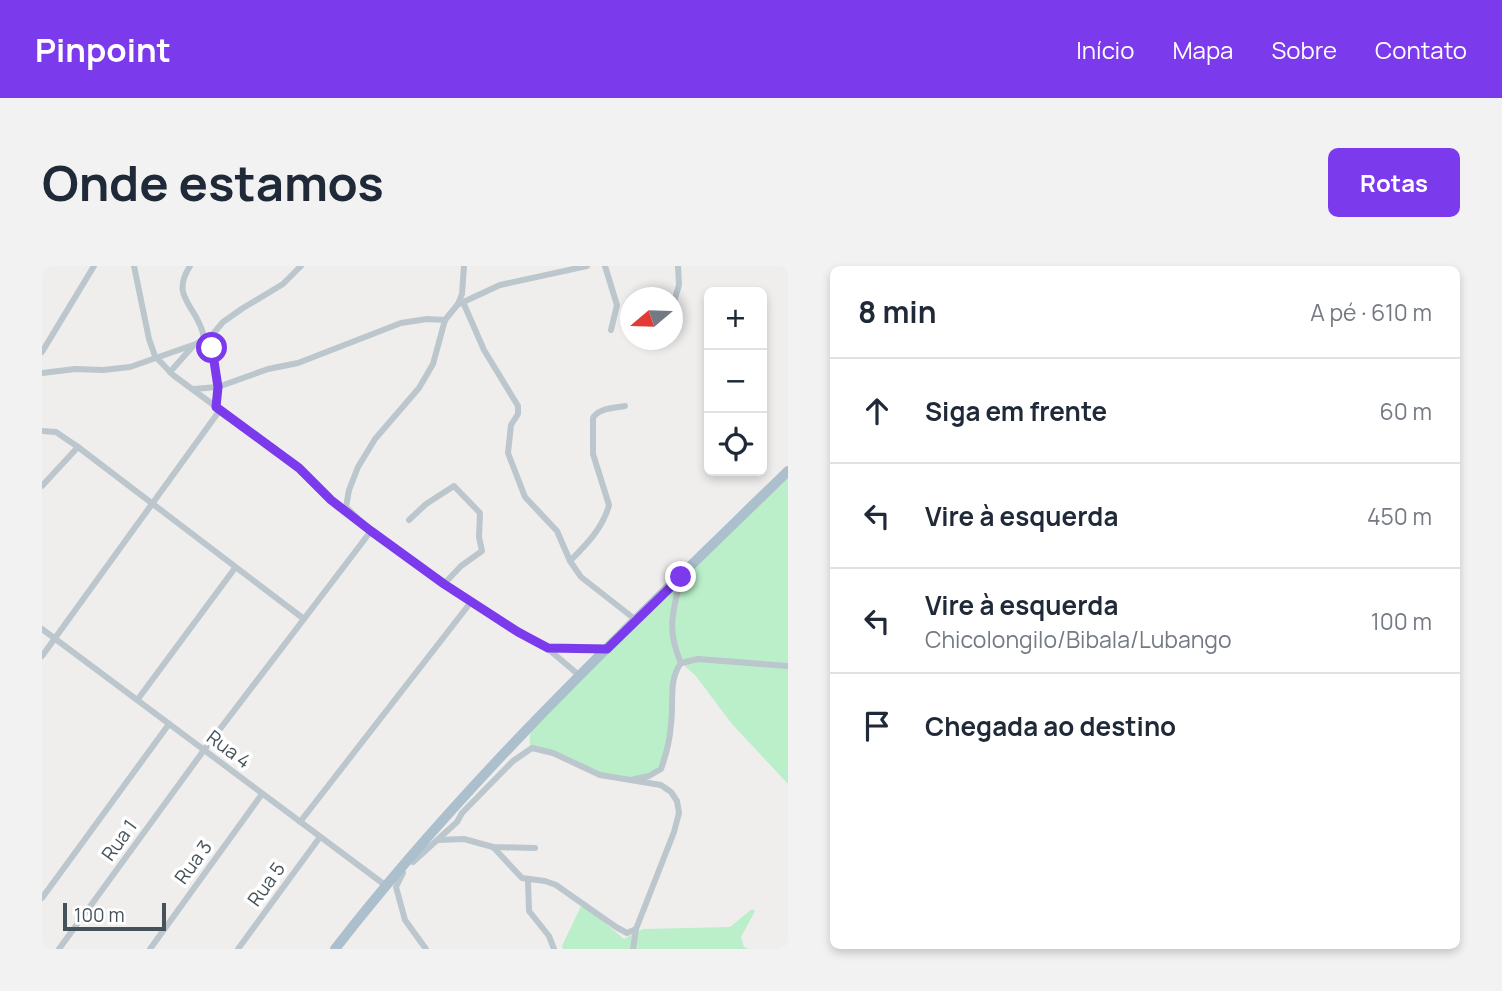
<!DOCTYPE html>
<html lang="pt">
<meta charset="utf-8">
<style>
body{margin:0;font-family:Manrope,sans-serif;background:#f2f2f3;color:#1f2937}
.controls{position:absolute;right:21px;top:21px;display:grid;overflow:hidden;border-radius:10px;box-shadow:0 4px 10px #0003}
.controls button{width:63px;height:63px;display:grid;place-items:center;padding:0;border:0;border-bottom:2px solid #e0e1e3;background:#fff;color:#1f2937;font:35px sans-serif}
.compass{position:absolute;left:578px;top:21px;width:63px;height:63px;border-radius:50%;background:#fff;box-shadow:0 4px 10px #0003;rotate:251deg}
.scale{position:absolute;left:21px;bottom:18px;width:103px;box-sizing:border-box;padding-left:7px;border:4px solid #45525a;border-top:0;font-size:19px;line-height:24px;white-space:nowrap;color:#45525a;-webkit-text-stroke:5px #fff;paint-order:stroke}
.stop{position:absolute;width:21px;height:21px;margin:-16px;border:5px solid #7c3aed;border-radius:50%;background:#fff}
.stop.end{background:#7c3aed;border-color:#fff;box-shadow:0 2px 7px #0008}
.list{margin:0;padding:0;list-style:none}
h2{display:flex;justify-content:space-between;align-items:center;height:91px;margin:0;padding:0 28px;font-size:30px}
h2 small{font-size:23px;font-weight:400;color:#747a83}
.list li{display:grid;grid-template-columns:46px 1fr auto;gap:21px;align-items:center;box-sizing:border-box;height:105px;padding:0 28px;border-top:2px solid #e0e1e3}
.list b{display:block;font-size:26px;white-space:nowrap}
.list p{margin:0;font-size:23px;white-space:nowrap;color:#747a83}
.list em{font-size:23px;font-style:normal;color:#747a83}
.icon{flex:none;width:38px;height:38px;fill:none;stroke:currentColor;stroke-width:2;stroke-linecap:round;stroke-linejoin:round}
.map{position:relative;flex:none;width:746px;height:683px;overflow:hidden;border-radius:10px}
header{display:flex;align-items:center;gap:42px;box-sizing:border-box;height:98px;padding:0 35px;background:#7c3aed;color:#fff}
header strong{font-size:33px}
nav{display:flex;gap:38px;margin-inline-start:auto;font-size:24px}
.intro{display:flex;align-items:center;justify-content:space-between;box-sizing:border-box;height:168px;padding:0 42px}
h1{margin:0;font-size:49px}
.button{padding:18px 32px;border-radius:10px;background:#7c3aed;color:#fff;font-size:24px;font-weight:700}
main{display:flex;gap:42px;padding:0 42px}
aside{flex:1;background:#fff;border-radius:10px;box-shadow:0 4px 10px #0003}
.map>svg:first-child{display:block}
.green{fill:#baefc9}
.lines{fill:none;stroke-linecap:round;stroke-linejoin:round}
.street{stroke:#bbc6cd;stroke-width:6}
.primary{stroke:#acbfcd;stroke-width:10}
.route{stroke:#7c3aed;stroke-width:9}
.labels{text-anchor:middle;dominant-baseline:central;stroke-width:7;stroke-linejoin:round;paint-order:stroke}
.street-label{font-size:19px;fill:#45525a;stroke:#fff}
</style>
<header>
<strong>Pinpoint</strong>
<nav><a>Início</a><a>Mapa</a><a>Sobre</a><a>Contato</a></nav>
</header>
<div class="intro"><h1>Onde estamos</h1><a class="button">Rotas</a></div>
<main>
<div class="map">
<svg width="746" height="683" viewBox="0 0 746 683">
<rect width="100%" height="100%" fill="#f0eded"/>
<g class="green">
<path d="M746,205V518L690,458L653,409L639,397L632,405L630,440L619,503L584,515L490,482C485,472 489,466 494,456Z"/>
<path d="M540,638L582,673L601,663L688,661L710,643L713,645L699,671L702,681L707,683H521L520,680Z"/>
</g>
<g class="lines">
<g class="street">
<path d="M92,0L107,73L113,90L131,109L257,202L289,234L307,248"/>
<path d="M148,0C129,30 151,37 160,64C163,74 163,81 170,90"/>
<path d="M563,0L575,39L569,64"/>
<path d="M421,36L442,84L476,140V148L469,159L466,187L483,231L515,265L528,295L539,311L594,354"/>
<path d="M417,38L458,19L545,0"/>
<path d="M631,39L637,19L636,0"/>
<path d="M171,68C169,93 177,116 174,141"/>
<path d="M0,86L52,0"/>
<path d="M128,106L152,79L171,68L181,56L201,42L241,18L259,0"/>
<path d="M0,107L33,103L61,104L88,101L151,79"/>
<path d="M151,123L176,121L226,103L256,97L359,57L385,53L403,54"/>
<path d="M0,165L14,166L36,181L262,353"/>
<path d="M0,220L36,181"/>
<path d="M367,254L384,238L412,220L438,247L437,271L440,285L419,300L402,318"/>
<path d="M327,263L402,318L505,382L538,410"/>
<path d="M528,295C544,279 561,262 567,239L551,188V152C556,142 573,142 583,140"/>
<path d="M0,363L343,619"/>
<path d="M505,382L563,383"/>
<path d="M0,390L178,144"/>
<path d="M639,397L656,393L746,400"/>
<path d="M96,433L193,302"/>
<path d="M589,514L607,510L619,503C624,489 628,473 629,458C632,438 626,414 639,397C624,363 631,346 639,311"/>
<path d="M258,556L429,336"/>
<path d="M396,574L422,573L451,581L493,582"/>
<path d="M451,581L480,612L503,615L514,619L574,661L585,667L594,663L632,566L637,547L635,535L629,526L619,519L558,509L511,487L490,482"/>
<path d="M371,596L415,556L420,547L471,495L490,482"/>
<path d="M361,607L354,621L363,654L384,683"/>
<path d="M486,614L487,645L507,670L512,683"/>
<path d="M0,632L127,458"/>
<path d="M17,683L162,484L329,265L304,241L307,224L316,201L333,173L377,122L391,98L403,54L416,38L420,28L422,0"/>
<path d="M108,683L220,528"/>
<path d="M196,683L278,571"/>
<path d="M591,683L594,663"/>
</g>
<path class="primary" d="M293,683C427,510 589,358 746,205"/>
</g>
<g class="lines">
<path class="route" d="M170,82L176,121L174,141L257,202L289,234L329,265L402,318L476,366L506,382L565,383L639,311"/>
</g>
<g class="labels">
<g class="street-label">
<text transform="translate(187 483) rotate(37)">Rua 4</text>
<text transform="translate(77 574) rotate(-54)">Rua 1</text>
<text transform="translate(151 596) rotate(-54)">Rua 3</text>
<text transform="translate(224 618) rotate(-54)">Rua 5</text>
</g>
</g>
</svg>
<div class="controls">
<button>+</button>
<button>−</button>
<button><svg class="icon" aria-label="locate" viewBox="0 0 24 24"><circle cx="12" cy="12" r="6"/><path d="M12 2v4M12 18v4M2 12h4M18 12h4"/></svg></button>
</div>
<svg class="compass" viewBox="-18 -18 36 36"><path d="M0-13l5 13h-10z" fill="#e53935"/><path d="M0 13l5-13h-10z" fill="#747a83"/></svg>
<div class="scale">100 m</div>
<div class="stop" style="left:170px;top:82px"></div>
<div class="stop end" style="left:639px;top:311px"></div>
</div>
<aside>
<h2>8 min<small>A pé · 610 m</small></h2>
<ul class="list">
<li><svg class="icon" aria-label="ahead" viewBox="0 0 24 24"><path d="M12 20V5M6 11l6-6 6 6"/></svg><div><b>Siga em frente</b></div><em>60 m</em></li>
<li><svg class="icon" aria-label="left" viewBox="0 0 24 24"><path d="M17 20v-9H6M10 6l-5 5 5 5"/></svg><div><b>Vire à esquerda</b></div><em>450 m</em></li>
<li><svg class="icon" aria-label="left" viewBox="0 0 24 24"><path d="M17 20v-9H6M10 6l-5 5 5 5"/></svg><div><b>Vire à esquerda</b><p>Chicolongilo/Bibala/Lubango</p></div><em>100 m</em></li>
<li><svg class="icon" aria-label="arrive" viewBox="0 0 24 24"><path d="M6 21V4h12l-3 4 3 4H6"/></svg><div><b>Chegada ao destino</b></div></li>
</ul>
</aside>
</main>
